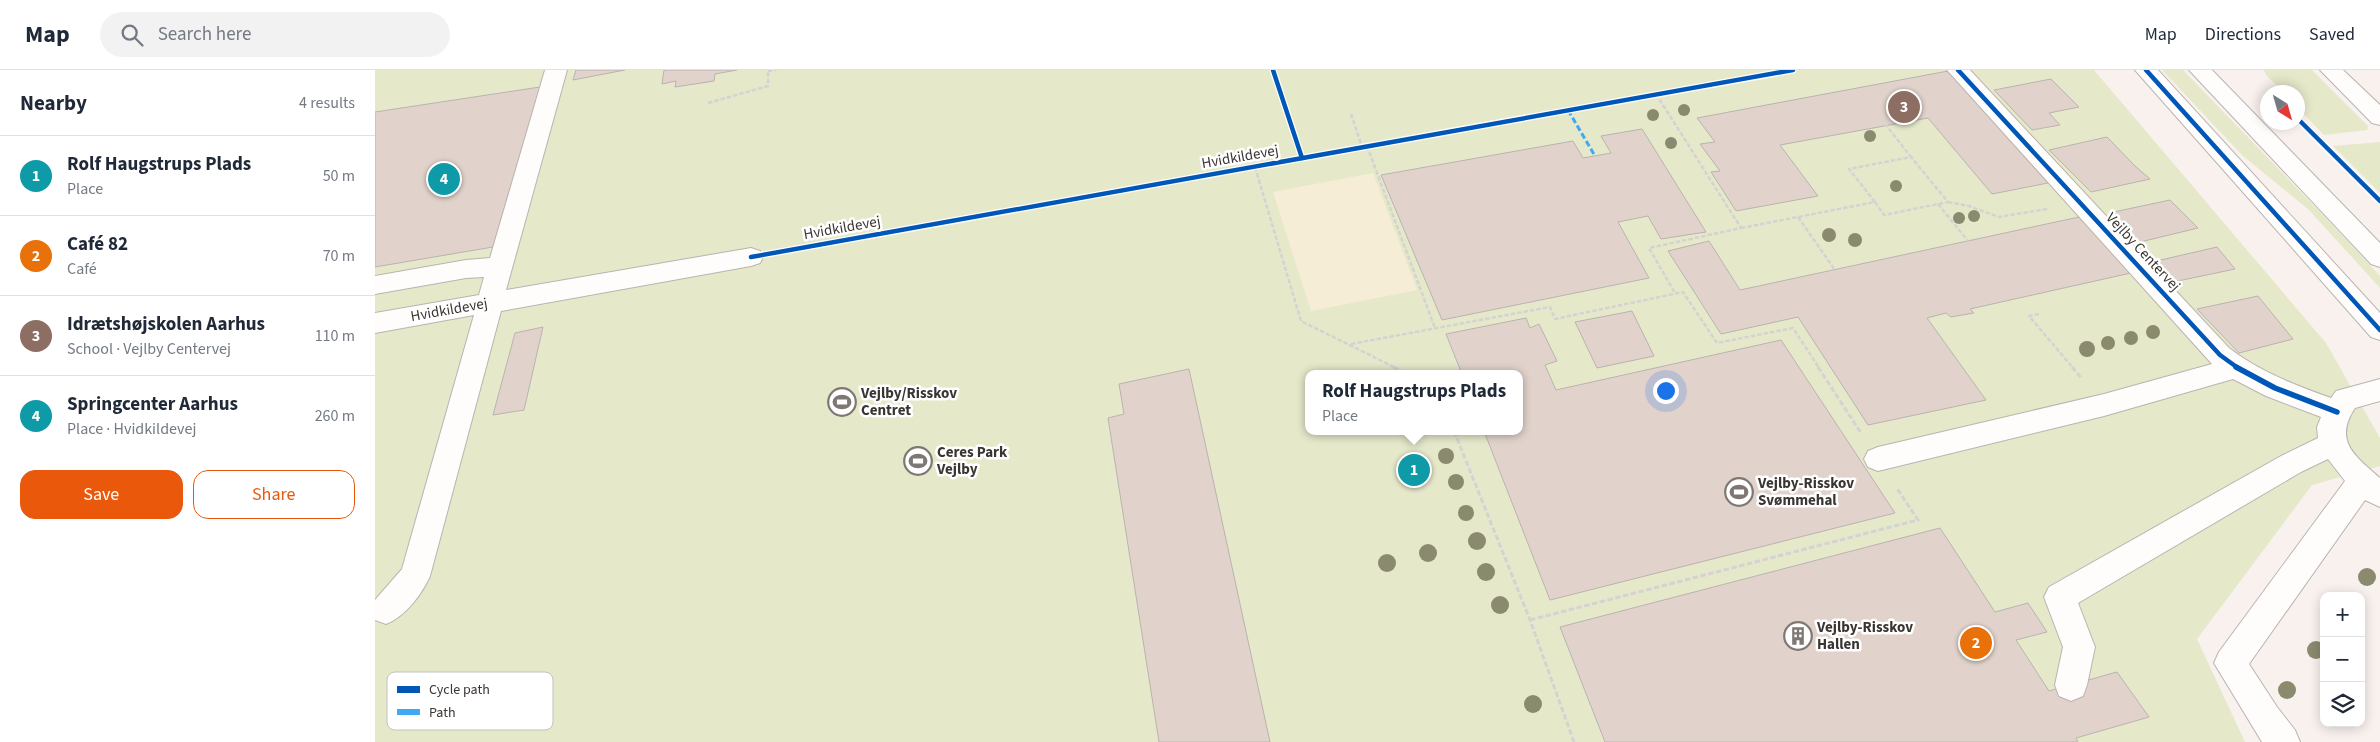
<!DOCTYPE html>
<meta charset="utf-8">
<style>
body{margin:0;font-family:"Source Sans 3",sans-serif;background:#f2f2f3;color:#1f2937}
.controls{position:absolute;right:15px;bottom:15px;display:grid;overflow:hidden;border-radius:10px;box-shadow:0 2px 12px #0003}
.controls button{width:45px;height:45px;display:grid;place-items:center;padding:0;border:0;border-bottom:1px solid #e0e1e3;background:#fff;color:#1f2937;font:25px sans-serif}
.compass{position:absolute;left:1885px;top:15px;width:45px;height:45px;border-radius:50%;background:#fff;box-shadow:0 2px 12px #0003;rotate:143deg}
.you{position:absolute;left:1290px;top:320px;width:18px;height:18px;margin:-12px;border:4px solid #fff;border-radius:50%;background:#1a73e8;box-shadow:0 0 0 8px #1a73e833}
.badge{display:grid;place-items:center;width:32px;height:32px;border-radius:50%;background:#ea580c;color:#fff;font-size:16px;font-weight:700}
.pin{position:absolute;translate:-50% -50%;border:2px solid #fff;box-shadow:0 1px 5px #0006}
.popup{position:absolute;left:930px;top:300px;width:218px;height:65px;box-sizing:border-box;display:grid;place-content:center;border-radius:10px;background:#fff;filter:drop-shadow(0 1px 4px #0005);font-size:16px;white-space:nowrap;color:#747a83}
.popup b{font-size:19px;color:#1f2937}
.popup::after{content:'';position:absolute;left:50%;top:100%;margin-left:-10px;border:10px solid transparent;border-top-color:#fff}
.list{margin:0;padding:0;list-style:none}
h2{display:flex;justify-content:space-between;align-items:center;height:65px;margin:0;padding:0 20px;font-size:21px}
h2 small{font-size:16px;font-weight:400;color:#747a83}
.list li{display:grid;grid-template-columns:32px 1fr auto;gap:15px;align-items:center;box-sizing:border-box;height:80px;padding:0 20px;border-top:1px solid #e0e1e3}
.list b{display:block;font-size:19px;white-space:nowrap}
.list p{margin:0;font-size:16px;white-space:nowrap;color:#747a83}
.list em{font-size:16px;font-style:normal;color:#747a83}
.actions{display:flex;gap:10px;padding:15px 20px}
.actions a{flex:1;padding:11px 0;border:1px solid #ea580c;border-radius:15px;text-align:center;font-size:18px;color:#ea580c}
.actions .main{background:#ea580c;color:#fff}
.icon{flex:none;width:28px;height:28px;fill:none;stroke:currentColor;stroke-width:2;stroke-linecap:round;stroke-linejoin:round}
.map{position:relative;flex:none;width:2005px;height:672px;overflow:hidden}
header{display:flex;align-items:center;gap:30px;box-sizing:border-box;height:70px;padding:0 25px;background:#fff;border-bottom:1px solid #e0e1e3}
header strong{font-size:24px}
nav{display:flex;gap:28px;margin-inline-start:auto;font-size:18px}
.search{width:350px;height:45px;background:#f2f2f3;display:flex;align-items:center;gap:12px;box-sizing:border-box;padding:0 18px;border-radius:28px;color:#747a83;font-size:19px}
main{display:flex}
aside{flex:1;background:#fff}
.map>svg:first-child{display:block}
.green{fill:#e6e8ca;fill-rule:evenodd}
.sand{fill:#f6edd6}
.building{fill:#e1d3cb;stroke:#b9b3b0}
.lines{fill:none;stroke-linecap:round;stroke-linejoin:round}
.minor-casing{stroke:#bab3b0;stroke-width:2}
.path-far1{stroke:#d5d3d2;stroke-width:2.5;stroke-dasharray:4.5 2;stroke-linecap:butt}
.path{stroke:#d5d3d2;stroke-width:3;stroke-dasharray:5.5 2.5;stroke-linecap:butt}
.minor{fill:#fefdfc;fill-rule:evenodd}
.quiet{stroke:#3fa9f5;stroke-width:3;stroke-dasharray:6 3;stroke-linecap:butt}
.cycleway-far1-casing{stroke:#fff;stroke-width:7}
.cycleway-casing{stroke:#fff;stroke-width:9}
.cycleway-far1{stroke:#0057b8;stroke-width:4.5}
.cycleway{stroke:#0057b8;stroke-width:5.5}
.tree{fill:#8a8a6f}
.labels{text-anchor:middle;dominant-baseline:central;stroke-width:5;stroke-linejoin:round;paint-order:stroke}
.street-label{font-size:15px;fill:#3b3532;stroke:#fff}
.poi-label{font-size:15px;font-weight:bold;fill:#3b3532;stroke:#fff;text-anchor:start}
.key{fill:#fff;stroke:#c4c2c2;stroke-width:1}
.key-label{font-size:14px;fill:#3b3532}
</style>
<header>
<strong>Map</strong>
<div class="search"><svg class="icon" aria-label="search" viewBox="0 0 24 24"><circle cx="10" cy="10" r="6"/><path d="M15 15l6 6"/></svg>Search here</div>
<nav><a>Map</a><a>Directions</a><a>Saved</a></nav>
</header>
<main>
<aside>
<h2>Nearby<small>4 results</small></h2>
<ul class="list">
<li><span class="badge" style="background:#0f9aa8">1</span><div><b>Rolf Haugstrups Plads</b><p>Place</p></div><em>50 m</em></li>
<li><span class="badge" style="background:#e8710a">2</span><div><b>Café 82</b><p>Café</p></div><em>70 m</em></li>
<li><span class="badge" style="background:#8d6e63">3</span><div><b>Idrætshøjskolen Aarhus</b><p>School · Vejlby Centervej</p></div><em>110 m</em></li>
<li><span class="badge" style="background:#0f9aa8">4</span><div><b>Springcenter Aarhus</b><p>Place · Hvidkildevej</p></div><em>260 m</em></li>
</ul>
<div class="actions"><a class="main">Save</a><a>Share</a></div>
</aside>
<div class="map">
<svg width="2005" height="672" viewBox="0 0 2005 672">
<rect width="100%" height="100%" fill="#f9f1ed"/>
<g class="green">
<path d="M0,0H1719L1951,273L2005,368V396L1937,415L1822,569L1870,672H0ZM934,304H1144V361H934Z"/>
<path d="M1787,0H1808L1950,147L2005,206V218L1934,140L1868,86Z"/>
<path d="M1889,0H1937L1993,56L1992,60L1949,65L1923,38L1922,22H1908L1891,5Z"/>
<path d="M2005,72V123L1958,76Z"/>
</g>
<path class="sand" d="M998,103L1042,220L936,241L898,122Z"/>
<g class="building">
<path d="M201,0H250L198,10Z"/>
<path d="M289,0H362L340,4L339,11L300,17L301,11L287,14Z"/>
<path d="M1573,1L1673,113L1617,124L1553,48L1405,75L1443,126L1361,141L1336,102L1345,101L1325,74L1340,72L1322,48Z"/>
<path d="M1676,9L1704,37L1674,43L1685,55L1657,60L1619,20Z"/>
<path d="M165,17L118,177L0,197V42Z"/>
<path d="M1267,59L1331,162L1286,169L1273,146L1243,152L1274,208L1067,250L1006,105L1198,71L1208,88L1236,83L1226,66Z"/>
<path d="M1732,67L1760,96L1775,109L1716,122L1674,80Z"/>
<path d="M1795,130L1823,158L1761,173L1734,143Z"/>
<path d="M1704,147L1756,203L1595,239L1599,243L1576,247L1571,243L1552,248L1611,330L1493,355L1423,247L1346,264L1293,181L1334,171L1365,220Z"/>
<path d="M1842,177L1860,199L1798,212L1777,192Z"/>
<path d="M1883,226L1918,269L1864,283L1822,239Z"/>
<path d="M1257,241L1279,286L1222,298L1200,252Z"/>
<path d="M1151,248L1155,258L1164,254L1182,291L1170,295L1181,320L1406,270L1520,443L1175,530L1109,361H1144V304H1087L1071,264Z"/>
<path d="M168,257L149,340L118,345L140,263Z"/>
<path d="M814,299L895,672H784L733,348L749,344L744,314Z"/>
<path d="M1565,458L1620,542L1653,533L1672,562L1641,570L1674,621L1742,602L1774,647L1701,668L1703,672H1230L1185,557Z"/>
</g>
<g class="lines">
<defs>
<g id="minor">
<path d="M170,0H192L131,220L376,178L385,181L388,187L385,193L376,196L126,241L55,506C47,524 30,547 11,554L0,550V530L27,499L99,245L0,263V243L104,225L109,207L91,208L0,224V206L91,190L115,188Z"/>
<path d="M1572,0H1595L1854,278C1885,302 1920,315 1956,328L1961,321L2005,309V331L1980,338C1958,371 1980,386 2005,408V437L1990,430L1874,594L1902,637L1920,660L1925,672H1887L1839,593L1844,582L1970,411L1953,389L1926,402L1703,533L1720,577L1712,615L1708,626L1696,631L1684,626L1680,615L1688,577L1669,527L1674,517L1906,386L1943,368L1942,357L1946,347L1891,326L1858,309L1729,346L1503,401L1493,397L1489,389L1493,381L1503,377L1729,324L1837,294Z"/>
<path d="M1760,0H1783L2005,243V270L1996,267Z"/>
<path d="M1814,0H1837L2005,173V197L1996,194Z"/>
<path d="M1945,0H1968L2005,35V55L1997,53Z"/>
</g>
</defs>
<use href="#minor" class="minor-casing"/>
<g class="path-far1">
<path d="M393,1L401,0"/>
<path d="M1281,24L1366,158L1274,178L1300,223"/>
<path d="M333,33L393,16V0"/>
<path d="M976,44L987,77"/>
<path d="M992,76L1060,258"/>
<path d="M880,97L926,251L1021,298"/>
<path d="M1500,132L1509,145L1573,132L1536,87"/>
<path d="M1573,132L1594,136L1624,147L1672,139"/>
<path d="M1563,134L1593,171"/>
<path d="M1423,147L1460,200"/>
<path d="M1366,158L1500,132L1474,99L1536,87L1511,55"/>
<path d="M1664,244L1654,246L1698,298"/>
<path d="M976,274L1175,237L1180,249L1308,222L1342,273L1418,258L1444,298"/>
</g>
<g class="path">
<path d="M1018,297L1032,304"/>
<path d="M1443,297L1486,363"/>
<path d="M1697,297L1707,309"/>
<path d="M1079,361L1155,550L1199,672"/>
<path d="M1155,550L1543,450L1521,417"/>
</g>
<use href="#minor" class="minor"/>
<path class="quiet" d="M1193,40L1220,86"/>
<defs>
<g id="cycleway-far1">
<path d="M898,0L927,88"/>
<path d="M1583,0L1845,285L1863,298"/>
<path d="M1771,0L2005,260"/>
<path d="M1922,48L2005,131"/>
<path d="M376,187L1418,0"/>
</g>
<path id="cycleway" d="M1861,297L1900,318L1962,342"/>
</defs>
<use href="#cycleway-far1" class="cycleway-far1-casing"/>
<use href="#cycleway" class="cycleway-casing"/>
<use href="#cycleway-far1" class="cycleway-far1"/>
<use href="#cycleway" class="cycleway"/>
</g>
<g class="tree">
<circle cx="1309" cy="40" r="6"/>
<circle cx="1278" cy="45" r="6"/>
<circle cx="1495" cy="66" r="6"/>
<circle cx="1296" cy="73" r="6"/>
<circle cx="1521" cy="116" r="6"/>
<circle cx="1599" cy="146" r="6"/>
<circle cx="1584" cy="148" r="6"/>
<circle cx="1454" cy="165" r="7"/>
<circle cx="1480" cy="170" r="7"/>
<circle cx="1778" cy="262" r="7"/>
<circle cx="1756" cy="268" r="7"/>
<circle cx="1733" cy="273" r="7"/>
<circle cx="1712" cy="279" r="8"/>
<circle cx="1071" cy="386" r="8"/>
<circle cx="1081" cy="412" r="8"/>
<circle cx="1091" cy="443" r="8"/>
<circle cx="1102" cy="471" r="9"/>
<circle cx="1053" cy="483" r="9"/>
<circle cx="1012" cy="493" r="9"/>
<circle cx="1111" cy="502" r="9"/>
<circle cx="1992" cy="507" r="9"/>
<circle cx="1125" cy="535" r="9"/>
<circle cx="1941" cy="580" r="9"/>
<circle cx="1912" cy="620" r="9"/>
<circle cx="1158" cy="634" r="9"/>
</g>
<defs>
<symbol id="stadium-ring" viewBox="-11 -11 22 22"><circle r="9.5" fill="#fff" stroke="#7e7773" stroke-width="1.5"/><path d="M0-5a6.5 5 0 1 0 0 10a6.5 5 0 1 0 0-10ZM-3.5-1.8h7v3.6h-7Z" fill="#7e7773"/></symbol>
<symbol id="building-ring" viewBox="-11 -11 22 22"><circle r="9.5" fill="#fff" stroke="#7e7773" stroke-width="1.5"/><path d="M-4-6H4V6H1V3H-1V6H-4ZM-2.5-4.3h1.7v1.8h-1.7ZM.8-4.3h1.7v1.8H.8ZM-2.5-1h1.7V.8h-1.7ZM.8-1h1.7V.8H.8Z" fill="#7e7773"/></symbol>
</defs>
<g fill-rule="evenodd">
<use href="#stadium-ring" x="451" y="316" width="32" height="32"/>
<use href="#stadium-ring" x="527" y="375" width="32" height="32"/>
<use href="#stadium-ring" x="1348" y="406" width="32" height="32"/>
<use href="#building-ring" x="1407" y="550" width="32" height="32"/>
</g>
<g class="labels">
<g class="street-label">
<text transform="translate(865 87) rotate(-10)">Hvidkildevej</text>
<text transform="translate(467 158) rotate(-10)">Hvidkildevej</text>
<text transform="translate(1768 182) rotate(47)">Vejlby Centervej</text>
<text transform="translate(74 240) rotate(-10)">Hvidkildevej</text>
</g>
<g class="poi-label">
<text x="486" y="323">Vejlby/Risskov<tspan x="486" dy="17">Centret</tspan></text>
<text x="562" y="382">Ceres Park<tspan x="562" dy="17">Vejlby</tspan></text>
<text x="1383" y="413">Vejlby-Risskov<tspan x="1383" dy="17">Svømmehal</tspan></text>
<text x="1442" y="557">Vejlby-Risskov<tspan x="1442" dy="17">Hallen</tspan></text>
</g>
</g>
<rect x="12" y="602" width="166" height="58" rx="8" class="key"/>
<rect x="22" y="616" width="23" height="7" fill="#0057b8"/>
<rect x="22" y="639" width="23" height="6" fill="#3fa9f5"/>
<g class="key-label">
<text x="54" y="624">Cycle path</text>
<text x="54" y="647">Path</text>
</g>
</svg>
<div class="controls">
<button>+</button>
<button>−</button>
<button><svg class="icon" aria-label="layers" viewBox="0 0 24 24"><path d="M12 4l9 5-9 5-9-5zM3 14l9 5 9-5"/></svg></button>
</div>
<svg class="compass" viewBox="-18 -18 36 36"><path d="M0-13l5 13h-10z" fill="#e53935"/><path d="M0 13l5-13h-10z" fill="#747a83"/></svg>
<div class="you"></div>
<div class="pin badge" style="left:1039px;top:400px;background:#0f9aa8">1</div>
<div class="popup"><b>Rolf Haugstrups Plads</b>Place</div>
<div class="pin badge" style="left:1601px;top:573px;background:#e8710a">2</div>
<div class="pin badge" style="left:1529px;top:37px;background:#8d6e63">3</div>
<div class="pin badge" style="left:69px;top:109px;background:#0f9aa8">4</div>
</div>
</main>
